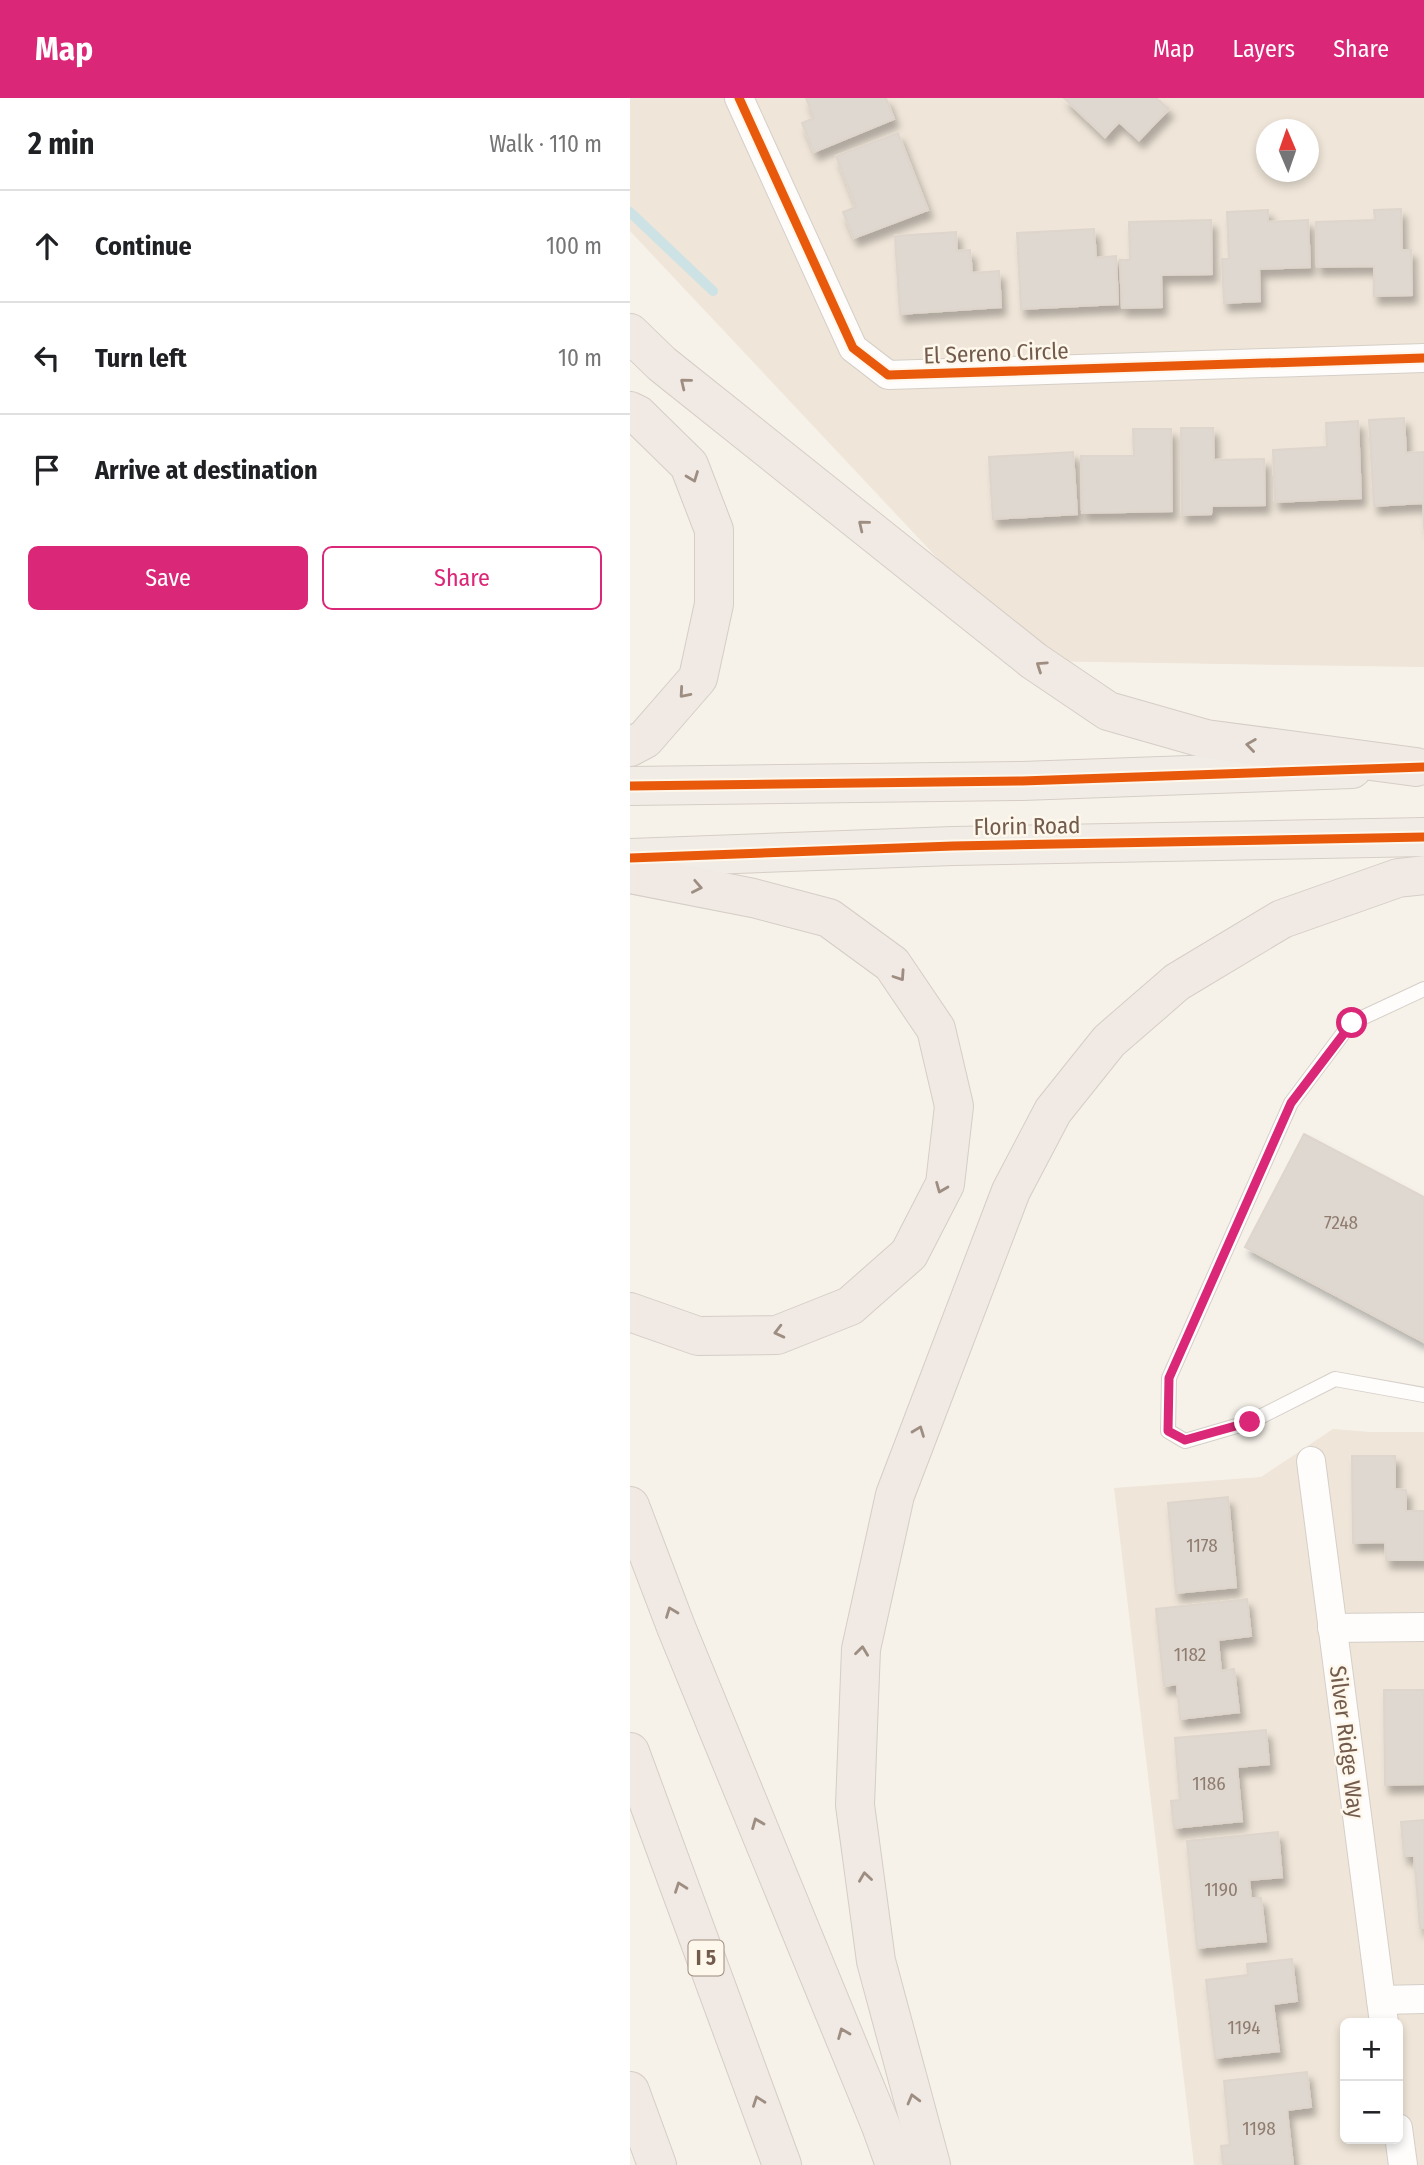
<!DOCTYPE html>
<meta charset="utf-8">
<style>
body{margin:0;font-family:"Fira Sans Condensed",sans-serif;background:#f6f6f6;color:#202124}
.controls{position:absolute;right:21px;bottom:21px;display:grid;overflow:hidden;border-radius:10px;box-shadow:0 4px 10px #0003}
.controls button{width:63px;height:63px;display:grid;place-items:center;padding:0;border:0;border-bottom:2px solid #e0e0e0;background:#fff;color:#202124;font:35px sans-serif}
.compass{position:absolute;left:626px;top:21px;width:63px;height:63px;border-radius:50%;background:#fff;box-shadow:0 4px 10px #0003;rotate:358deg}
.stop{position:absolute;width:21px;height:21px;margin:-16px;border:5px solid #db2777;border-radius:50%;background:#fff}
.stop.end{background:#db2777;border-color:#fff;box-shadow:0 2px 7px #0008}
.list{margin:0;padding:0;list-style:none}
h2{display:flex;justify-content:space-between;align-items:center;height:91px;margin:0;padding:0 28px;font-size:30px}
h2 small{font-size:23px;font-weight:400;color:#757577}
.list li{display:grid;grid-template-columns:46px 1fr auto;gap:21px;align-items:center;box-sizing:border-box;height:112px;padding:0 28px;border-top:2px solid #e0e0e0}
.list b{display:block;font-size:26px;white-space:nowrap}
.list em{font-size:23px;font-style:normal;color:#757577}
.actions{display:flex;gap:14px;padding:21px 28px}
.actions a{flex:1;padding:16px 0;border:2px solid #db2777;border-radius:10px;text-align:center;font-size:24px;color:#db2777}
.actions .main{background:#db2777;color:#fff}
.icon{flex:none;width:38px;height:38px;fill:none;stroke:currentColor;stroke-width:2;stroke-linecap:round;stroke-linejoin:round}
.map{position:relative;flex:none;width:794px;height:2067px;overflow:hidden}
header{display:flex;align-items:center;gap:42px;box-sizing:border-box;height:98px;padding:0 35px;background:#db2777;color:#fff}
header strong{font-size:33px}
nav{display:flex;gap:38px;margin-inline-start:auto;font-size:24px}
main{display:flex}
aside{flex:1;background:#fff}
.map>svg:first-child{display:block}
.residential{fill:#efe5d8;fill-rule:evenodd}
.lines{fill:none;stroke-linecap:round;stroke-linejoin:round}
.stream{stroke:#cde2e5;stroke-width:10}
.building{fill:#dfd8d0;stroke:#ded5cc;stroke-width:2;filter:url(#shadow)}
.lane-casing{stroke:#d5cfc8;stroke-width:16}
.street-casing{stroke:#d5cfc8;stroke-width:30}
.primary-casing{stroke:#d5cdc6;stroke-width:40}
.highway-casing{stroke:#d5cdc6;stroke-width:40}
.lane{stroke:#fefdfc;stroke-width:14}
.street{stroke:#fefdfc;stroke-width:28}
.primary{stroke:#f1ede6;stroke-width:38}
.highway{stroke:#f0e9e4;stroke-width:38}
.cycleway-casing{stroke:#fef7eb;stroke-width:13}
.cycleway{stroke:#e8590c;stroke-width:9}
.oneway{stroke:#9e8d81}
.route{stroke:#db2777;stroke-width:9}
.labels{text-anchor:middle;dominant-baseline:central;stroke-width:5;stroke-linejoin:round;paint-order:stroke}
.number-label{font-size:19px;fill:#907d70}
.shield{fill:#fef7eb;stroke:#9c8a7c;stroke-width:2}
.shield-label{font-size:21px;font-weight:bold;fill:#725b4c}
.street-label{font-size:23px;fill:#725b4c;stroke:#fef7eb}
</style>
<header>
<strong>Map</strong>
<nav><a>Map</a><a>Layers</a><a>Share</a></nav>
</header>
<main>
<aside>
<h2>2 min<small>Walk · 110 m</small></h2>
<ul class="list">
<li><svg class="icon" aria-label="ahead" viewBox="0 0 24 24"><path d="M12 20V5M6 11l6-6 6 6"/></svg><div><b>Continue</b></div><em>100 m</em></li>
<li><svg class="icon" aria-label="left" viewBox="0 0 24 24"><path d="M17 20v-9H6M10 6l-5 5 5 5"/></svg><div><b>Turn left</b></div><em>10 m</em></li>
<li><svg class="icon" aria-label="arrive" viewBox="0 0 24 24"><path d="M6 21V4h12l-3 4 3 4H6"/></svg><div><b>Arrive at destination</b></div></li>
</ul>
<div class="actions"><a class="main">Save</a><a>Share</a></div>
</aside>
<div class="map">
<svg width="794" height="2067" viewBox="0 0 794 2067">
<defs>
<filter id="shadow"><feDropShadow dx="4.5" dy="8" stdDeviation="3.5" flood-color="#0004"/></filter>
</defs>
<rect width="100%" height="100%" fill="#f6f2ea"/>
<g class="residential">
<path d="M0,0H794V569L404,563L0,133ZM636,32H678V74H636Z"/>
<path d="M703,1331L741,1334H794V2067H564L484,1390L631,1379ZM715,1925H768V2041H715Z"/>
</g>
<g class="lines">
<path class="stream" d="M0,114L83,193"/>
</g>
<g class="building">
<path d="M176,0H256L264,21L184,54L172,25L184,20Z"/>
<path d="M434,0H526L539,11L509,42L489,24L475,39Z"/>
<path d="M268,35L298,112L224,140L213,114L226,109L206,58Z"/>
<path d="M771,111L772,152H781L782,197L744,198V168L687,169L686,124L745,122L744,112Z"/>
<path d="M638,112V124L678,122L680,169L629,171L630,203L594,205L592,161H599L597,114Z"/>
<path d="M581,122L582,176L531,177L532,209L492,210L490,162H500L499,124Z"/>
<path d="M464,131L466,160L486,158L488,206L391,211L387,135Z"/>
<path d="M326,134L327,153L340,152L342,175L369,173L371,209L270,216L265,138Z"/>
<path d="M774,320L776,355L794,354V431L793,405L744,408L739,322Z"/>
<path d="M728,323L731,400L645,404L643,352L697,349L696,325Z"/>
<path d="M551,330H583L584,362L634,361L635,407L582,408L581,416L552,417Z"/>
<path d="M503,331H541L542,413L452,415L451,358H504Z"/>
<path d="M443,354L447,416L363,421L359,359Z"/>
<path d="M674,1036L794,1099V1244L615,1149Z"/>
<path d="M722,1358H765V1391L776,1392V1413H794V1462H756L755,1444L723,1445Z"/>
<path d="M598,1399L606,1489L546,1495L538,1405Z"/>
<path d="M617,1501L621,1538L588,1542L591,1573L604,1571L609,1614L550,1621L547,1586L534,1588L526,1511Z"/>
<path d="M754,1592H794V1686L755,1687Z"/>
<path d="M636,1632L639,1666L607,1669L612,1723L544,1730L541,1703L550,1702L545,1640Z"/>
<path d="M794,1722V1829L790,1830L784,1758H774L771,1724Z"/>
<path d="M648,1734L652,1779L619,1782L621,1800H631L636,1843L567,1850L557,1743Z"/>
<path d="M662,1861L667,1903L643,1906L649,1953L585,1960L576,1882L618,1877L617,1866Z"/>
<path d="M677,1974L681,2009L657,2012L663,2067H593L591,2048L600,2047L594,1983Z"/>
</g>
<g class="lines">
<defs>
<path id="lane" d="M794,891L721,925L661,1005L539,1280L538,1333L555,1343L620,1324L705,1281L794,1297"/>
<g id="street">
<path d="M109,0L223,250L258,277L794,260"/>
<path d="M681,1363L754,1925"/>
<path d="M702,1530L794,1529"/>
<path d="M751,1902L794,1901"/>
<path d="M768,2030L773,2067"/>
</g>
<g id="primary">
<path d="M0,688L392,683L722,671"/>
<path d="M0,760L323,748L794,739"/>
</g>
<g id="highway">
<path d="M0,235L32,266L404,563L478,613L576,641L786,669"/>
<path d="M0,313L8,317L59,367L84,432V506L68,580L15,641L0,649"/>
<path d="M0,776L123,800L199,820L262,866L306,931L324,1008L315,1086L279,1156L220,1208L147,1237L68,1238L0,1214"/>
<path d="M0,1408L46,1529L251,2028L265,2067"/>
<path d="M0,1654L152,2067"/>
<path d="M0,1993L27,2067"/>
<path d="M301,2067L246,1863L225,1707L231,1551L265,1397L381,1093L423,1013L479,943L547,884L652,821L768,780L794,777"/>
</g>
</defs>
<use href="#lane" class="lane-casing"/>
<use href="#street" class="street-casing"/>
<use href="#primary" class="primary-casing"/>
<use href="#highway" class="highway-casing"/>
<use href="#lane" class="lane"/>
<use href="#street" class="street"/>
<use href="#primary" class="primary"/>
<use href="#highway" class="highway"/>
<defs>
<g id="cycleway">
<path d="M109,0L223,250L258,277L794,260"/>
<path d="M0,688L392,683L794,669"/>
<path d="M0,760L323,748L794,739"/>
</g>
</defs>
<use href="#cycleway" class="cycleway-casing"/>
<use href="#cycleway" class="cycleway"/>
</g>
<defs><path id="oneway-chevron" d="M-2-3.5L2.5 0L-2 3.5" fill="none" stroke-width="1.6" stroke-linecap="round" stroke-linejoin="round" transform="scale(1.75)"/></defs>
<g class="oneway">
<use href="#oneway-chevron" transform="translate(55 285) rotate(-141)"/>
<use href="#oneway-chevron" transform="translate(63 379) rotate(69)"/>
<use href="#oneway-chevron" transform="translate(233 427) rotate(-141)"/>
<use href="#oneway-chevron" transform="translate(411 568) rotate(-146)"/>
<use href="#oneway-chevron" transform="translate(54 595) rotate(131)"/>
<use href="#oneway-chevron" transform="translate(621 647) rotate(-172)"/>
<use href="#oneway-chevron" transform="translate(67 789) rotate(11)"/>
<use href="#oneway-chevron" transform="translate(270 878) rotate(56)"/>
<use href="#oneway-chevron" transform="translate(311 1090) rotate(112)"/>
<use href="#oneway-chevron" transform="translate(149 1234) rotate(166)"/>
<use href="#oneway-chevron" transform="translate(289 1333) rotate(-69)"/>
<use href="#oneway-chevron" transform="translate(41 1514) rotate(-111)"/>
<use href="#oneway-chevron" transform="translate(232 1553) rotate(-83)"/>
<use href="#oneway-chevron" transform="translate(127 1725) rotate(-112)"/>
<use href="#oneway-chevron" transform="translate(235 1779) rotate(-98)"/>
<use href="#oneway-chevron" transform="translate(50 1789) rotate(-110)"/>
<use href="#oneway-chevron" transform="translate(213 1935) rotate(-112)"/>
<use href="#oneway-chevron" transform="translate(283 2001) rotate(-105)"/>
<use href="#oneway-chevron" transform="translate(128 2003) rotate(-110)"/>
</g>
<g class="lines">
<path class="route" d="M620,1324L555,1342L538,1333L539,1280L661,1005L722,925"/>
</g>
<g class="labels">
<g class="number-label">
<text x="711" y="1124">7248</text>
<text x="572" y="1447">1178</text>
<text x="560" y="1556">1182</text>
<text x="579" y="1685">1186</text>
<text x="591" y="1791">1190</text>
<text x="614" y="1929">1194</text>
<text x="629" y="2030">1198</text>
</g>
<rect class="shield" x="58.5" y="1842.5" width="35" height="35" rx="5"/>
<g class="shield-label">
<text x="76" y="1860">I 5</text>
</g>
<g class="street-label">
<text transform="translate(366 255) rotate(-2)">El Sereno Circle</text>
<text transform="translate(397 728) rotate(-1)">Florin Road</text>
<text transform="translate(717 1644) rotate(83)">Silver Ridge Way</text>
</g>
</g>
</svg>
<div class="controls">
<button>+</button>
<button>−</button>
</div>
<svg class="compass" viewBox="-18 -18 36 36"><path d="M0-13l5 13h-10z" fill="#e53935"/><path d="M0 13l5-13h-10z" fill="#757577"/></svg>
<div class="stop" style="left:722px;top:925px"></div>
<div class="stop end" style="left:620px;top:1324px"></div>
</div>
</main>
